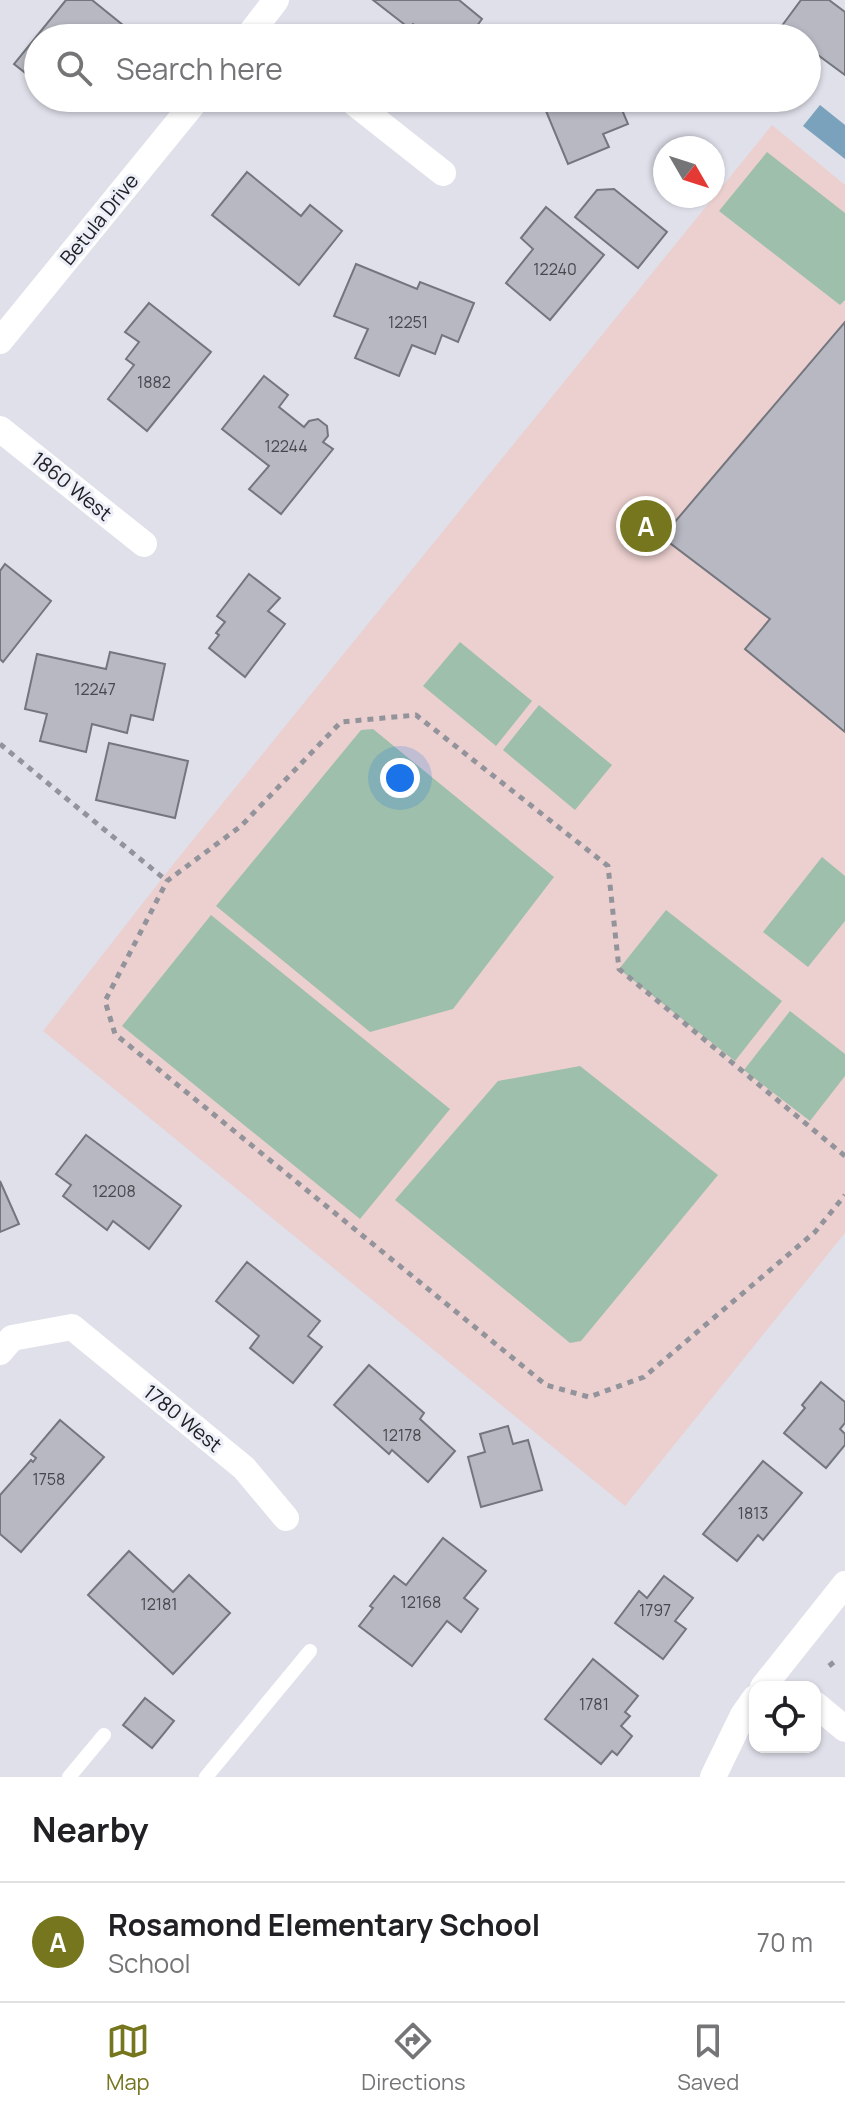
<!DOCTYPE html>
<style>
body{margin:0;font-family:Manrope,sans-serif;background:#f6f6f6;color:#202124}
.controls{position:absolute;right:24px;bottom:24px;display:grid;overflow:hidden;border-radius:16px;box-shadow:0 2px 6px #0004}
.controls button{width:72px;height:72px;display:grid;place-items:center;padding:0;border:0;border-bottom:2px solid #e0e0e0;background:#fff;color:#202124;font:40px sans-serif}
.compass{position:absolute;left:653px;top:136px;width:72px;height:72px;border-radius:50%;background:#fff;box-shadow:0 2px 6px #0004;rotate:129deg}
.you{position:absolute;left:400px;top:778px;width:28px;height:28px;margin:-20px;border:6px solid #fff;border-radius:50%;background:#1a73e8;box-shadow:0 0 0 12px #1a73e833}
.badge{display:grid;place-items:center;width:52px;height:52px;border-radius:50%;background:#75761d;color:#fff;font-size:26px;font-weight:700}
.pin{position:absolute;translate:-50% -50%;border:4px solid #fff;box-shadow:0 2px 8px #0006}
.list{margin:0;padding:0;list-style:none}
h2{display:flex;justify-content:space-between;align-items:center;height:104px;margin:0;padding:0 32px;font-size:34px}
h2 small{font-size:26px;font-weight:400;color:#757577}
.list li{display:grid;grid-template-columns:52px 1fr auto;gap:24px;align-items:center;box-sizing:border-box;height:120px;padding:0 32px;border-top:2px solid #e0e0e0}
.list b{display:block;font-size:30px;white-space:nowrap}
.list p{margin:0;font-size:26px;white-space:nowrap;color:#757577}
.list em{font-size:26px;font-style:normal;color:#757577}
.icon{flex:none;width:44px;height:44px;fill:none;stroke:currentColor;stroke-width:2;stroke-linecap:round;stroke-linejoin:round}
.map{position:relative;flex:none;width:845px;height:1777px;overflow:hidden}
.search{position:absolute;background:#fff;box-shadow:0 2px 6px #0004;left:24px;right:24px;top:24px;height:88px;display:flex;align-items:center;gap:20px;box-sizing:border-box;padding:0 28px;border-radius:44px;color:#757577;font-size:30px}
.sheet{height:224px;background:#fff}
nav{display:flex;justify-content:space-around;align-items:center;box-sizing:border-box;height:112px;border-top:2px solid #e0e0e0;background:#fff;font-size:22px;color:#757577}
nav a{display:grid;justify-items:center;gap:4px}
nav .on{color:#75761d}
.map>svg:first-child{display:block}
.education{fill:#ebd0cf}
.green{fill:#9ebfab}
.water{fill:#7ba2bc}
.building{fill:#b7b8c2;stroke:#74767e;stroke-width:2}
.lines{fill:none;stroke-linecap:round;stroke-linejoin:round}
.path{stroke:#93949b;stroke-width:5;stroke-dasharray:6 6;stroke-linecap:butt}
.lane{stroke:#fff;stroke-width:14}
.street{stroke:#fff;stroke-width:26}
.labels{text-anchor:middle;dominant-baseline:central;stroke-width:6;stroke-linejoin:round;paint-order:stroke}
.number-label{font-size:16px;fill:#46484d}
.street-label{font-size:20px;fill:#212226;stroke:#eceef8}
</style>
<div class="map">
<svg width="845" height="1777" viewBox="0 0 845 1777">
<rect width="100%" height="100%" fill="#dfe0ea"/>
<path class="education" d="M772,125L845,185V1233L625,1506L43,1031L171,867Z"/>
<g class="green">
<path d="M767,152L845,213V300L840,305L719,211Z"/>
<path d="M460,642L532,701L496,746L423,686Z"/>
<path d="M539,705L612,765L575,810L503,750Z"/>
<path d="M373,729L554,877L453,1009L370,1032L216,906L361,730Z"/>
<path d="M822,857L845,876V921L808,967L763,932Z"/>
<path d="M666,910L782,1001L735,1061L619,969Z"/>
<path d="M211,915L450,1109L360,1219L122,1026Z"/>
<path d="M790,1011L845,1054V1076L810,1121L744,1070Z"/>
<path d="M580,1066L718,1175L581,1341L570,1343L395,1200L498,1081Z"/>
</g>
<path class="water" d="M820,105L845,125V159L803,126Z"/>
<g class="building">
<path d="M66,0H92L134,34L131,38H38V83L14,64Z"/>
<path d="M373,0H459L482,19L468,38H442L431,29L427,35L413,24L409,28Z"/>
<path d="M801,0H829L845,12V75L807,47V38H795L781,27Z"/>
<path d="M562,98H617L628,124L603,134L609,147L568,164L546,111L564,103Z"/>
<path d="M247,172L301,216L310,205L342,231L299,285L212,215Z"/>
<path d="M614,189L667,232L638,268L575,217L597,190Z"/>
<path d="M546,207L604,255L550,320L506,283L533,249L521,238Z"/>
<path d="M356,264L417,289L420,282L474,303L458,342L442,335L435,354L412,345L399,376L355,358L368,329L334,316Z"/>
<path d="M149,303L211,352L147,431L108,399L134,365L126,359L139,342L125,332Z"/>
<path d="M845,322V732L745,649L770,619L662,537Z"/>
<path d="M264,376L288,395L279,407L304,427L309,421L318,419L327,426L328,436L323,442L333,449L281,514L249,489L269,466L222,429Z"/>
<path d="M5,564L51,601L3,662L0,659V571Z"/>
<path d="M249,574L280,598L268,611L285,624L245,677L209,648L219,635L216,633L225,622L217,616Z"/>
<path d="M110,652L165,664L153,720L131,715L127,733L92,724L86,752L40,741L47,714L25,709L37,654L106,669Z"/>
<path d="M109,743L188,761L175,818L96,800Z"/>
<path d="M86,1135L181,1206L149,1249L113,1221L107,1230L63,1196L71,1185L56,1174Z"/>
<path d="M0,1181L19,1224L0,1232Z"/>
<path d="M247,1262L320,1321L308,1336L322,1347L293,1383L250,1348L259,1336L216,1301Z"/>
<path d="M369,1365L424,1413L420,1419L455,1451L428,1482L392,1450L389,1454L334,1405Z"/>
<path d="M821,1382L845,1402V1423L840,1429L845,1434V1445L826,1468L784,1433L805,1408L802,1405Z"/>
<path d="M60,1420L104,1457L21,1552L0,1534V1495L31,1460L33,1462L36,1458L31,1454Z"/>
<path d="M508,1426L513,1444L528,1440L542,1490L481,1507L468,1457L485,1452L480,1434Z"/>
<path d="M763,1461L802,1493L763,1540L758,1535L737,1561L703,1534Z"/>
<path d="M443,1538L486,1571L464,1598L478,1609L461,1632L447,1621L412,1666L359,1626L373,1608L370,1606L394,1576L406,1585Z"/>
<path d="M129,1551L173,1592L189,1575L230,1613L173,1674L88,1595Z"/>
<path d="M664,1576L693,1598L675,1621L686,1629L663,1659L615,1623L639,1591L647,1598Z"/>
<path d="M593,1659L638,1696L625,1712L630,1716L621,1726L632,1736L617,1755L612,1751L601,1764L545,1719Z"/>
<path d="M145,1698L174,1721L152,1748L123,1725Z"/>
</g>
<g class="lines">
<g class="path">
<path d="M0,744L167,881"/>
<path d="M845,1156L619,969L608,866L416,715L341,722L241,826L167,881L105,1001L115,1034L546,1385L589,1397L644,1377L815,1232L845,1195"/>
<path d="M829,1666L834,1662"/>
</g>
<g class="lane">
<path d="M69,1777L104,1735"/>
<path d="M206,1777L310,1651"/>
</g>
<g class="street">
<path d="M247,38L276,0"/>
<path d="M348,98L443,173"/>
<path d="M0,341L198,98"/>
<path d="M0,429L144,544"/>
<path d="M0,1352L12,1338L72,1327L244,1468L286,1518"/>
<path d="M763,1687L845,1584"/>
<path d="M815,1704L845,1729"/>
<path d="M713,1777L743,1715L755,1698"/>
</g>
</g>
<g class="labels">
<g class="number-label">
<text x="555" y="269">12240</text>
<text x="408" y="322">12251</text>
<text x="154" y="382">1882</text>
<text x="286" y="446">12244</text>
<text x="95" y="689">12247</text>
<text x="114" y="1191">12208</text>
<text x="402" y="1435">12178</text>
<text x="49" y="1479">1758</text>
<text x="753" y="1513">1813</text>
<text x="421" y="1602">12168</text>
<text x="159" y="1604">12181</text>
<text x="655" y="1610">1797</text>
<text x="594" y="1704">1781</text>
</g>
<g class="street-label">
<text transform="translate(99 219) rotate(-51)">Betula Drive</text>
<text transform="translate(72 486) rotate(39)">1860 West</text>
<text transform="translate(183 1418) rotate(39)">1780 West</text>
</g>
</g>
</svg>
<div class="controls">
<button><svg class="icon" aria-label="locate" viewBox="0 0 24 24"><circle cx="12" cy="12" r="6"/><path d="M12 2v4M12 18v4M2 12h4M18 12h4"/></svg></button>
</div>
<svg class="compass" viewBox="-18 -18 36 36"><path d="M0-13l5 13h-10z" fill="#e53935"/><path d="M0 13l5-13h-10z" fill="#757577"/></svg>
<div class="you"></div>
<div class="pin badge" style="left:646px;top:526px">A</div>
<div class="search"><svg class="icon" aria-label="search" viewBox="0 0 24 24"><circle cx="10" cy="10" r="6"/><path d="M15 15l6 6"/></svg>Search here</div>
</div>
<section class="sheet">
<h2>Nearby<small></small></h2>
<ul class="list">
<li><span class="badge">A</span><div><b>Rosamond Elementary School</b><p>School</p></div><em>70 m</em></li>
</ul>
</section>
<nav>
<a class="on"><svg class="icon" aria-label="map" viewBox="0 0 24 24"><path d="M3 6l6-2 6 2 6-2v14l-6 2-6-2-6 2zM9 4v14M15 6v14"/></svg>Map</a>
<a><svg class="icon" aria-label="directions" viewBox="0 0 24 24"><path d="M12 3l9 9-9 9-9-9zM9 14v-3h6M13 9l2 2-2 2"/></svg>Directions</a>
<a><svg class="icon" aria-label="saved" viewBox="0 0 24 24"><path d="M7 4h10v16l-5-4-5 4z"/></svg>Saved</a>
</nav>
